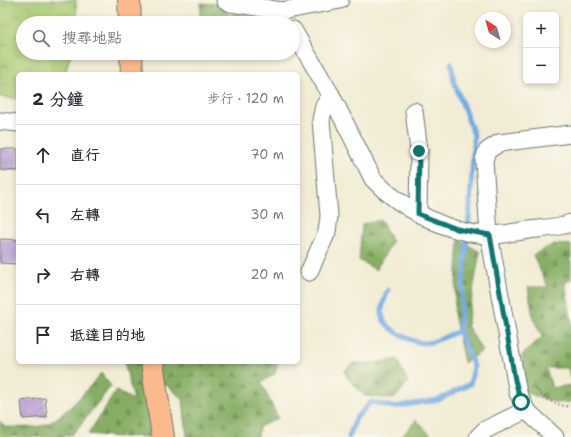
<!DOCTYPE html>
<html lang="zh-TW">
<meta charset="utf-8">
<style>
body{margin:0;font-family:"Shantell Sans","LXGW WenKai TC",sans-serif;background:#f2f2f3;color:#2b2b33}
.controls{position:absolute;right:12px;top:12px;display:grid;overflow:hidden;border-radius:6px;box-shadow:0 2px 6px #0003}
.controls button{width:36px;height:36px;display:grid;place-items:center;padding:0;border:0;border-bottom:1px solid #e1e1e2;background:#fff;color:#2b2b33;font:20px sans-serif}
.compass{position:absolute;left:475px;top:12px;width:36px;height:36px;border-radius:50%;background:#fff;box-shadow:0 2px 6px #0003;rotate:323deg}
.stop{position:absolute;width:12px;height:12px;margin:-9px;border:3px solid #0f766e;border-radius:50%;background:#fff}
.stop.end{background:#0f766e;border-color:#fff;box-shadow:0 1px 4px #0008}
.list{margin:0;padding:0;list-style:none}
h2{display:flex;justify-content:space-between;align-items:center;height:52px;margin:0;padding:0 16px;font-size:17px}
h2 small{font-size:13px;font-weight:400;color:#7c7c81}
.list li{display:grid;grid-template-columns:26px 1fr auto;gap:12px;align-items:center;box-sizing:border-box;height:60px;padding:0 16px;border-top:1px solid #e1e1e2}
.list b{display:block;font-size:15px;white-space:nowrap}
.list em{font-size:13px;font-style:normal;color:#7c7c81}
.icon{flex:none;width:22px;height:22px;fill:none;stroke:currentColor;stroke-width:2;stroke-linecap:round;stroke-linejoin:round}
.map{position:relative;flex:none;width:571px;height:437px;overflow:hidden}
.search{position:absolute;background:#fff;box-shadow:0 2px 6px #0003;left:16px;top:16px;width:284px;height:44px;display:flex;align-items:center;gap:10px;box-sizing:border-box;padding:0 14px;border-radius:22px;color:#7c7c81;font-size:15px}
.panel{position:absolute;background:#fff;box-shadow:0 2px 6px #0003;left:16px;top:72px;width:284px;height:292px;border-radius:6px}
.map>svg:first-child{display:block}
.forest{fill:url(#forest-firs);stroke:#52754c}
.park{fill:url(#park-tufts);stroke:#648352}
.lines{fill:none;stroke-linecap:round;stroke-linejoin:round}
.stream{stroke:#73abe2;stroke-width:5}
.building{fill:url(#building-hatch)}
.minor-casing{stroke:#697a6c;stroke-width:19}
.major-casing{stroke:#697a6c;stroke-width:24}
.path{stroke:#697a6c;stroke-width:2.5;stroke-dasharray:1 3;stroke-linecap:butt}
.minor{stroke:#fff;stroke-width:17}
.major{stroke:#fbba8d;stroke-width:22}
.route{stroke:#0f766e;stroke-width:5}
</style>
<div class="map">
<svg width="571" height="437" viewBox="0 0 571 437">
<defs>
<pattern id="forest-firs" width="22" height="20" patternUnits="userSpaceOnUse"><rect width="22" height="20" fill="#86ad63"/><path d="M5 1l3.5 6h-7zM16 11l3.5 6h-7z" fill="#6d8e52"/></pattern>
<pattern id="park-tufts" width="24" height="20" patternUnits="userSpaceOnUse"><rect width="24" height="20" fill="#a8c971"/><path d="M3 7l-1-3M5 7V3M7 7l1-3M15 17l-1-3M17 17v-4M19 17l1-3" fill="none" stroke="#88a45e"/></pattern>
<pattern id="building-hatch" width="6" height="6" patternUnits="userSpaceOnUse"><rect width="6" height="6" fill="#b799d4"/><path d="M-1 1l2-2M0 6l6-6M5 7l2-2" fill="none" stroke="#947ead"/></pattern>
</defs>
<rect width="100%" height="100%" fill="#fbf7ec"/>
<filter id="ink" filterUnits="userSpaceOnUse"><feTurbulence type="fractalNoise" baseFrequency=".025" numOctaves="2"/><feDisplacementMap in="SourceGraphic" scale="8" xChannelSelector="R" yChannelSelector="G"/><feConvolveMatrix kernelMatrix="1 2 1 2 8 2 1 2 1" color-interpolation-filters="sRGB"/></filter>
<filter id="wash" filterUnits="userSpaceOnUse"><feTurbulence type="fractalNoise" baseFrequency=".012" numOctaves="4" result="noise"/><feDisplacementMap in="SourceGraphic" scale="16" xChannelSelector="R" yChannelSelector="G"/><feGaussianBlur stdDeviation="0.9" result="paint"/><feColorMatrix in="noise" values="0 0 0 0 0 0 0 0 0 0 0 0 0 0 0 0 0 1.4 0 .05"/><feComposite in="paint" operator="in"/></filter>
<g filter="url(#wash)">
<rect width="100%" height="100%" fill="#f2ecd4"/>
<g class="forest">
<path d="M201,3L219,4L229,15L244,12L261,23H199Z"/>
<path d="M381,220L392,242L376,270L359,260L362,224Z"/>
<path d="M459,240L480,252L467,325L482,351L464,363L454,314Z"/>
<path d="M554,244L571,245V279L565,283L571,318V381L568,368H546L552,388L571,385V402L557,403L524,392L522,355L542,337L533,318L528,287H548L533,255Z"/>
<path d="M397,359L408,382L394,399L364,396L347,377L344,371L353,363H374Z"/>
<path d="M124,362H278L275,374L261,382L278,418L259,427L258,437H187L183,399L164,383L157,436L120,437L88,434L116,391L134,400Z"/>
<path d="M101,373L111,386L73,434L60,437H0V421L6,427C18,427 35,429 47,424C66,415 88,389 101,373Z"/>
<path d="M416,420L433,437H401Z"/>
</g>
<path class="park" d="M0,0H76L77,23H23V53H71L65,74H18V99L0,97Z"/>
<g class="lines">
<g class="stream">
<path d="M388,290C385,298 381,306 382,314C382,328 414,344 426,343C437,342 449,335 459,331"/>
<path d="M349,437L356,418L371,402L393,407L438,400L470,384L474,367L459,331L470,206L474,135L454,82L451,63"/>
</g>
</g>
<g id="blocks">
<g class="building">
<path d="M0,149H18V171L0,170Z"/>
<path d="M0,239L18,240V264L0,263Z"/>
<path d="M45,398L47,417L23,419L21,401Z"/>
</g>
</g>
</g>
<g filter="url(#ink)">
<use href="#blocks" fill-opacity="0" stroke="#697a6c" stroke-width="1"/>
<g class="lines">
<defs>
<g id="minor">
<path d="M225,0L231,3L282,11L340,0"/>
<path d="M293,30L331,95L373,179C400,208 449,234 489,235C502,235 516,232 529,230C543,228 558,228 571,223"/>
<path d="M414,111L419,151L418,214"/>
<path d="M0,121L18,123"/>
<path d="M309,272L327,232L329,216L321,120L324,106L331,95"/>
<path d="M478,437L485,430L526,410"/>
<path d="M555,437L526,410L518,393L489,235L484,160L487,151L499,143L571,134"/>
</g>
<g id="major">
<path d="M129,0L130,23"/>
<path d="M131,53L132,74"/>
<path d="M152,362L163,437"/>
</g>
</defs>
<use href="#minor" class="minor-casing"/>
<use href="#major" class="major-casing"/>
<path class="path" d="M536,388C543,398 558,407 571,406"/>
<use href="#minor" class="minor"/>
<use href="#major" class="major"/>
</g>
</g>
<g class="lines" filter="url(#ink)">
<path class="route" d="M419,151L418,214L457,229L490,235L515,380L521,402"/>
</g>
</svg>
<div class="controls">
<button>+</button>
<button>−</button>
</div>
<svg class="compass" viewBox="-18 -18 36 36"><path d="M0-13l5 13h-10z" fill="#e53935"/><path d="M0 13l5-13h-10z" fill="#7c7c81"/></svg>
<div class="stop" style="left:521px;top:402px"></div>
<div class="stop end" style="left:419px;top:151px"></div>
<div class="search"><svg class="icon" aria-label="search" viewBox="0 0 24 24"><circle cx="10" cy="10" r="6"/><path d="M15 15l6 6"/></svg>搜尋地點</div>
<section class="panel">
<h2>2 分鐘<small>步行 · 120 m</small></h2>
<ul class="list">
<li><svg class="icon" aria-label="ahead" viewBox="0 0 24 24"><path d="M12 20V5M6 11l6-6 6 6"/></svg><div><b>直行</b></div><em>70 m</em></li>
<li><svg class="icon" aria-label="left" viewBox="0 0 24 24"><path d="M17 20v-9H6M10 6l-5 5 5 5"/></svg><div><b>左轉</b></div><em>30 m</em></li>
<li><svg class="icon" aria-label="right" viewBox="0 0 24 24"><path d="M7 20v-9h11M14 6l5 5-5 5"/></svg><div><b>右轉</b></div><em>20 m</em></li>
<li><svg class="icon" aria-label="arrive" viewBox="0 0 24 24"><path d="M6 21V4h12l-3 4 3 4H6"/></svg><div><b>抵達目的地</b></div></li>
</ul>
</section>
</div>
